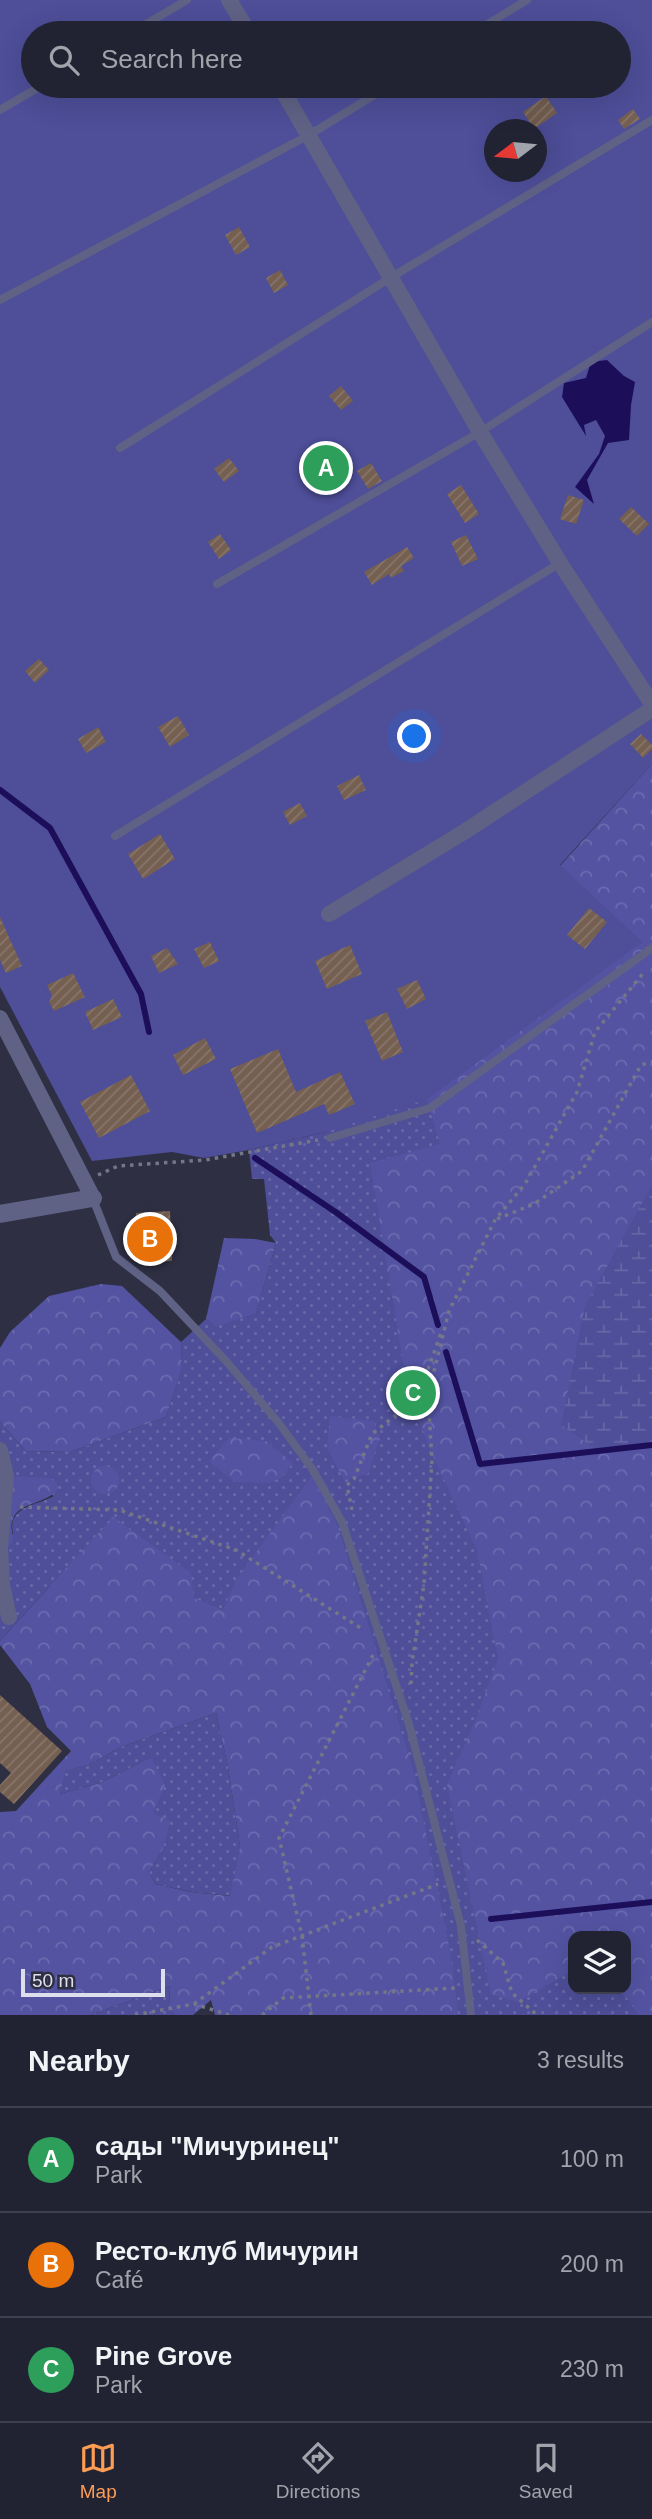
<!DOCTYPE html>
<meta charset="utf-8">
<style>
body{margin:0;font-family:Arial,sans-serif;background:#2a2b3a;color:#f1f3f6}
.controls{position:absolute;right:21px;bottom:21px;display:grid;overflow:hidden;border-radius:14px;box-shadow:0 7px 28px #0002}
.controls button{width:63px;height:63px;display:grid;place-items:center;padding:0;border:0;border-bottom:2px solid #3f404d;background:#222332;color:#f1f3f6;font:35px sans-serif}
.compass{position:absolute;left:484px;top:119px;width:63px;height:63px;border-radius:50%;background:#222332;box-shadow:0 7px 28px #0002;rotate:254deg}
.scale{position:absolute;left:21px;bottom:18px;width:144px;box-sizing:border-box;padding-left:7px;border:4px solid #dedfec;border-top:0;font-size:19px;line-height:24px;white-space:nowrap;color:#dedfec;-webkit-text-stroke:5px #2e2f42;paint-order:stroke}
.you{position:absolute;left:415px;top:737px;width:24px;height:24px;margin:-18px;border:5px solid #fff;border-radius:50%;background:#1a73e8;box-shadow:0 0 0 10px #1a73e833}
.badge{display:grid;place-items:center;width:46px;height:46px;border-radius:50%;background:#fd9d54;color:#fff;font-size:23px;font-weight:700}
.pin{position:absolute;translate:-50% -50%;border:4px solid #fff;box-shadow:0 2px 7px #0006}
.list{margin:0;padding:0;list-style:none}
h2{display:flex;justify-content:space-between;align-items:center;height:91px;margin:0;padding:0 28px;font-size:30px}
h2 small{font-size:23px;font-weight:400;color:#a2a4ac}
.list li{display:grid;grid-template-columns:46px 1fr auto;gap:21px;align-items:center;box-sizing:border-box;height:105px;padding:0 28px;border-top:2px solid #3f404d}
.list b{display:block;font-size:26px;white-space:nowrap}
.list p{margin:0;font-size:23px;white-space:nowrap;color:#a2a4ac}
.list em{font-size:23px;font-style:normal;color:#a2a4ac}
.icon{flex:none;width:38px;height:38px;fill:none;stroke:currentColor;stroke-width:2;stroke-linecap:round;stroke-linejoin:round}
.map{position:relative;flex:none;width:652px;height:2015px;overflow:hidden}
.search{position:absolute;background:#222332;box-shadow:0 7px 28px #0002;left:21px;right:21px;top:21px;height:77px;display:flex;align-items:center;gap:18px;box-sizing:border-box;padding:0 24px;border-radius:38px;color:#a2a4ac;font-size:26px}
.sheet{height:406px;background:#222332}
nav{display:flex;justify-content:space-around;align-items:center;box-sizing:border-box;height:98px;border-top:2px solid #3f404d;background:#222332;font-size:19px;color:#a2a4ac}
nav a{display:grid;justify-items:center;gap:4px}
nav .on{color:#fd9d54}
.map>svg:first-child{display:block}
.grass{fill:url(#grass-dots);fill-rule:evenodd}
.forest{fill:url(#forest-crowns);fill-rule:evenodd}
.wetland{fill:url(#wetland-marsh)}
.garden{fill:#4e4e99;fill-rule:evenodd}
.water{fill:#1d0e5a}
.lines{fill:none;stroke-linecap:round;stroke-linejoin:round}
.stream{stroke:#1d0e5a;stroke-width:6}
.building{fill:url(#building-hatch)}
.path{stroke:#757687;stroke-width:3.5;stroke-dasharray:3.5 5;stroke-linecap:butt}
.service{stroke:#5f6285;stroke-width:8}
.minor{stroke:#5f6285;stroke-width:16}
.tertiary{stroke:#5f6285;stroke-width:18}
</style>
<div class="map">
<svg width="652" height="2015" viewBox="0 0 652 2015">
<defs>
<pattern id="grass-dots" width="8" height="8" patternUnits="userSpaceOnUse" patternTransform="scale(1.75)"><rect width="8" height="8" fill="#4e4e99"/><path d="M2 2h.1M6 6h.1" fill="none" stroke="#6767a7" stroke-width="1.8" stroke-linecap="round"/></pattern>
<pattern id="forest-crowns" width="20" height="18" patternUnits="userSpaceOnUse" patternTransform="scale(1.75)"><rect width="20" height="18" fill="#5353a2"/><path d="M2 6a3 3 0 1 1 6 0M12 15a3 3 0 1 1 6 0" fill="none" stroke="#6b6baf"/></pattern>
<pattern id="wetland-marsh" width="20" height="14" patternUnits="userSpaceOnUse" patternTransform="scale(1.75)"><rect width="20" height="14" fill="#4e4e99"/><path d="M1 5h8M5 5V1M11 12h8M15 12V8" fill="none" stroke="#6767a7"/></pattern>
<pattern id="building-hatch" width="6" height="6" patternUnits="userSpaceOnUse" patternTransform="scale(1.75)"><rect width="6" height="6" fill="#745f51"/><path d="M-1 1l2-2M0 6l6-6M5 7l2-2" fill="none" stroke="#87766a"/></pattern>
</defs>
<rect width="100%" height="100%" fill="#2e2f42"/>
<g class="grass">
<path d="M652,764V2015H272L222,1657L50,1586L0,1641V1551L13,1534C7,1506 36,1506 54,1496L27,1477H0V1422L26,1451L70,1452L166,1417L182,1369L181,1342L206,1319L216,1325L256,1314L276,1243L270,1235L264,1179H252L249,1150L326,1132ZM573,1936H626V1989H573Z"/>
<path d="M216,1713L228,1767L240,1846L231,1896L192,1892L155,1884L149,1872L163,1849L153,1813L151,1757L100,1783L60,1794L64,1771L88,1765L121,1747Z"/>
<path d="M170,1986L169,2007L174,2015H90Z"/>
</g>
<g class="forest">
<path d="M652,764V2015H639L630,2001L618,1989H626V1936H573V1970L518,2002L491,1994L447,1785L478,1714L498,1658L477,1550L431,1452L408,1392L370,1163L440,1144L427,1099L642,942L560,866Z"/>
<path d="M224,1238L255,1239L276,1243L256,1314L216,1326L206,1319Z"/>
<path d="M101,1284L122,1286L181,1342L182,1369L166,1417L70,1452L26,1451L0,1422V1348L10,1332L49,1296Z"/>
<path d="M330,1416L374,1421L380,1439L368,1474L344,1480L327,1448Z"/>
<path d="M229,1438L266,1441L293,1463L282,1477L270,1483L235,1482L209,1461Z"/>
<circle cx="105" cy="1480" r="14"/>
<path d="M1,1476L50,1478L56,1482L58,1488C48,1505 19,1501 13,1519C7,1534 23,1542 0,1551Z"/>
<path d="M312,1476L338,1527L414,1773L452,1961L458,2015H215L211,2000L193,2015H174L169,2007L170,1986L90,2015H0V1812L16,1811L71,1751L47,1727L30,1684L0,1645V1641L113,1517L191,1573L194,1598L223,1610L236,1580ZM216,1713L228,1767L240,1846L230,1896L191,1892L155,1884L149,1872L163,1849L170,1821L153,1813L165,1785L151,1757L100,1783L60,1794L65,1771L88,1765L121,1747Z"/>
</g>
<path class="wetland" d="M652,1185V1445L599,1451L561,1425L585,1306Z"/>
<path class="garden" d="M0,0H652V764L560,865L642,942L427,1099L326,1132L249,1150L204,1158L172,1152L92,1161L0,987ZM33,33H619V86H33ZM494,130H536V172H494Z"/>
<path class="water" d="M607,360L624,376L635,382L631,405L629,440L608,443L587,480L594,504L575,487L599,454L605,436L596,420L584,425L586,436L562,397L564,383L586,378L591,362Z"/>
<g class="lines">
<g class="stream">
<path d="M0,790L50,828L141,994L149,1032"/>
<path d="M255,1158L337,1213L424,1277L438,1325"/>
<path d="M446,1352L480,1464L652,1445"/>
<path d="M491,1919L652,1902"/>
</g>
</g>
<g class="building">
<path d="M546,96L557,113L534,129L523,112Z"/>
<path d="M633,109L640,119L624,129L618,120Z"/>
<path d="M239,227L250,247L236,255L225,235Z"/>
<path d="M280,270L288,285L274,293L266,278Z"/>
<path d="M341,386L353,401L341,410L329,396Z"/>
<path d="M229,458L239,471L224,482L214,469Z"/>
<path d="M371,463L382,481L368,489L357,471Z"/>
<path d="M461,485L479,514L465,523L447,494Z"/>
<path d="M568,495L584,500L576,524L560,519Z"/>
<path d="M631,507L649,524L637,536L619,519Z"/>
<path d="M220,534L231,550L219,559L208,542Z"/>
<path d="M466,535L478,559L462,566L451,542Z"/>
<path d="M407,547L414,558L401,566L404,571L391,578L389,574L372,585L364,572Z"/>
<path d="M39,659L49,670L35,683L25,671Z"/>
<path d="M178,716L189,735L170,747L158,727Z"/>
<path d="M98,727L106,742L86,753L78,739Z"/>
<path d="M641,734L652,745V749L643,758L630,744Z"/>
<path d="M359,775L366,790L344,800L337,786Z"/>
<path d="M300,803L307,816L290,825L283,812Z"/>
<path d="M160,834L175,859L143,879L128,854Z"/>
<path d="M589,908L607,922L585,949L567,935Z"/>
<path d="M0,917L22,966L6,973L0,960Z"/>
<path d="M210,942L219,961L204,968L194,949Z"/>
<path d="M350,945L362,974L327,989L315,961Z"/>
<path d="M167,948L178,964L159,973L151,956Z"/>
<path d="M73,973L85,997L54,1011L49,1002L52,996L47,985Z"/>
<path d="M417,980L426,999L407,1009L397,989Z"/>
<path d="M113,999L122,1017L93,1030L85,1012Z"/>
<path d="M387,1012L403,1052L382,1061L365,1021Z"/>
<path d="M205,1038L216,1059L183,1075L173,1055Z"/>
<path d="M278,1049L296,1092L340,1072L355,1104L329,1115L324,1104L257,1133L230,1069Z"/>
<path d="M131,1075L150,1111L99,1138L80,1102Z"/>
<path d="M170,1211L172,1261L141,1262L140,1253H129L128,1226H136V1213Z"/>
<path d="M0,1695L62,1751L14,1804L0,1792V1785L11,1773L0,1763Z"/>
</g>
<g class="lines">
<g class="path">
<path d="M98,1175L118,1166L205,1160L318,1140"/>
<path d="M497,1219L534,1204L582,1171L641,1065L652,1062"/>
<path d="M20,1507L119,1510L236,1550L364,1630"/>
<path d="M352,1510L347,1485L354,1479L372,1434L401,1411L426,1375L442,1330"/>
<path d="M411,1684L412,1663L424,1584L432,1460L428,1395L449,1311L495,1220L525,1184L577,1092L595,1032L645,971"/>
<path d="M477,1940L503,1963L512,1993L537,2015"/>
<path d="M194,2004L272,1947L438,1884"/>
<path d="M135,2015L194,2004L229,2015"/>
<path d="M262,2015L283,1998L456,1988"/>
<path d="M311,2015L302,1936L279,1838L373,1655"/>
</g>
<g class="service">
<path d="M131,33L187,0"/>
<path d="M473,33L527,0"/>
<path d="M0,110L41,86"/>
<path d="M0,300L309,135L389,86"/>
<path d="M120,448L390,278L652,120"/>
<path d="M217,584L480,432L652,322"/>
<path d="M115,836L560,563"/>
<path d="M330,1138L430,1108L652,948"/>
<path d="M93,1199L116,1257L160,1291L226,1361L278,1422L313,1470L342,1522L409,1724L461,1926L471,2015"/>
</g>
<g class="minor">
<path d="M229,0L249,33"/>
<path d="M280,86L480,432L560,563L652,704"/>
<path d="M329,914L464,832L652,709"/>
<path d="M0,1018L93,1198"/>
<path d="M0,1450L6,1476L0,1548L2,1585L9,1617"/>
</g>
<path class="tertiary" d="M0,1214L93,1198"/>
</g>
</svg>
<div class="controls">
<button><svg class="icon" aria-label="layers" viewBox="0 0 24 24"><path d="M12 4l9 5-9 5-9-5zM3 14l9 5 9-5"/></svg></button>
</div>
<svg class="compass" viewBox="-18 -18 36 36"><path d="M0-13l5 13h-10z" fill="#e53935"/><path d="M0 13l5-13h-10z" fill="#a2a4ac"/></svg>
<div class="scale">50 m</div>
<div class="you"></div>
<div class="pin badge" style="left:326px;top:468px;background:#2e9e5b">A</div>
<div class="pin badge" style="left:150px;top:1239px;background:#e8710a">B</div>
<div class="pin badge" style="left:413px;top:1393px;background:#2e9e5b">C</div>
<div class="search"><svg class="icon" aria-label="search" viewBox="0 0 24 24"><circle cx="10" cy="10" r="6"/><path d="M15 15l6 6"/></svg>Search here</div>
</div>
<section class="sheet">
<h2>Nearby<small>3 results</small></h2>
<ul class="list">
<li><span class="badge" style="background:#2e9e5b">A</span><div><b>сады &quot;Мичуринец&quot;</b><p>Park</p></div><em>100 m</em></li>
<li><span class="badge" style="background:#e8710a">B</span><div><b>Ресто-клуб Мичурин</b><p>Café</p></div><em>200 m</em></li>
<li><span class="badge" style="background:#2e9e5b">C</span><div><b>Pine Grove</b><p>Park</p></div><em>230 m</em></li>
</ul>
</section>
<nav>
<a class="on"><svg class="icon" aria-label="map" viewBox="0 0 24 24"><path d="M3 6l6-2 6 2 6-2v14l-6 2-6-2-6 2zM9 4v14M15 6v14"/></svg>Map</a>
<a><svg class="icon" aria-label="directions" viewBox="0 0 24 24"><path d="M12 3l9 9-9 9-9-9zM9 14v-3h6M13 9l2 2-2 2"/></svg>Directions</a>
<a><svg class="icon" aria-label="saved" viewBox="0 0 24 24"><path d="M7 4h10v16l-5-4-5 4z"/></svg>Saved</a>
</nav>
